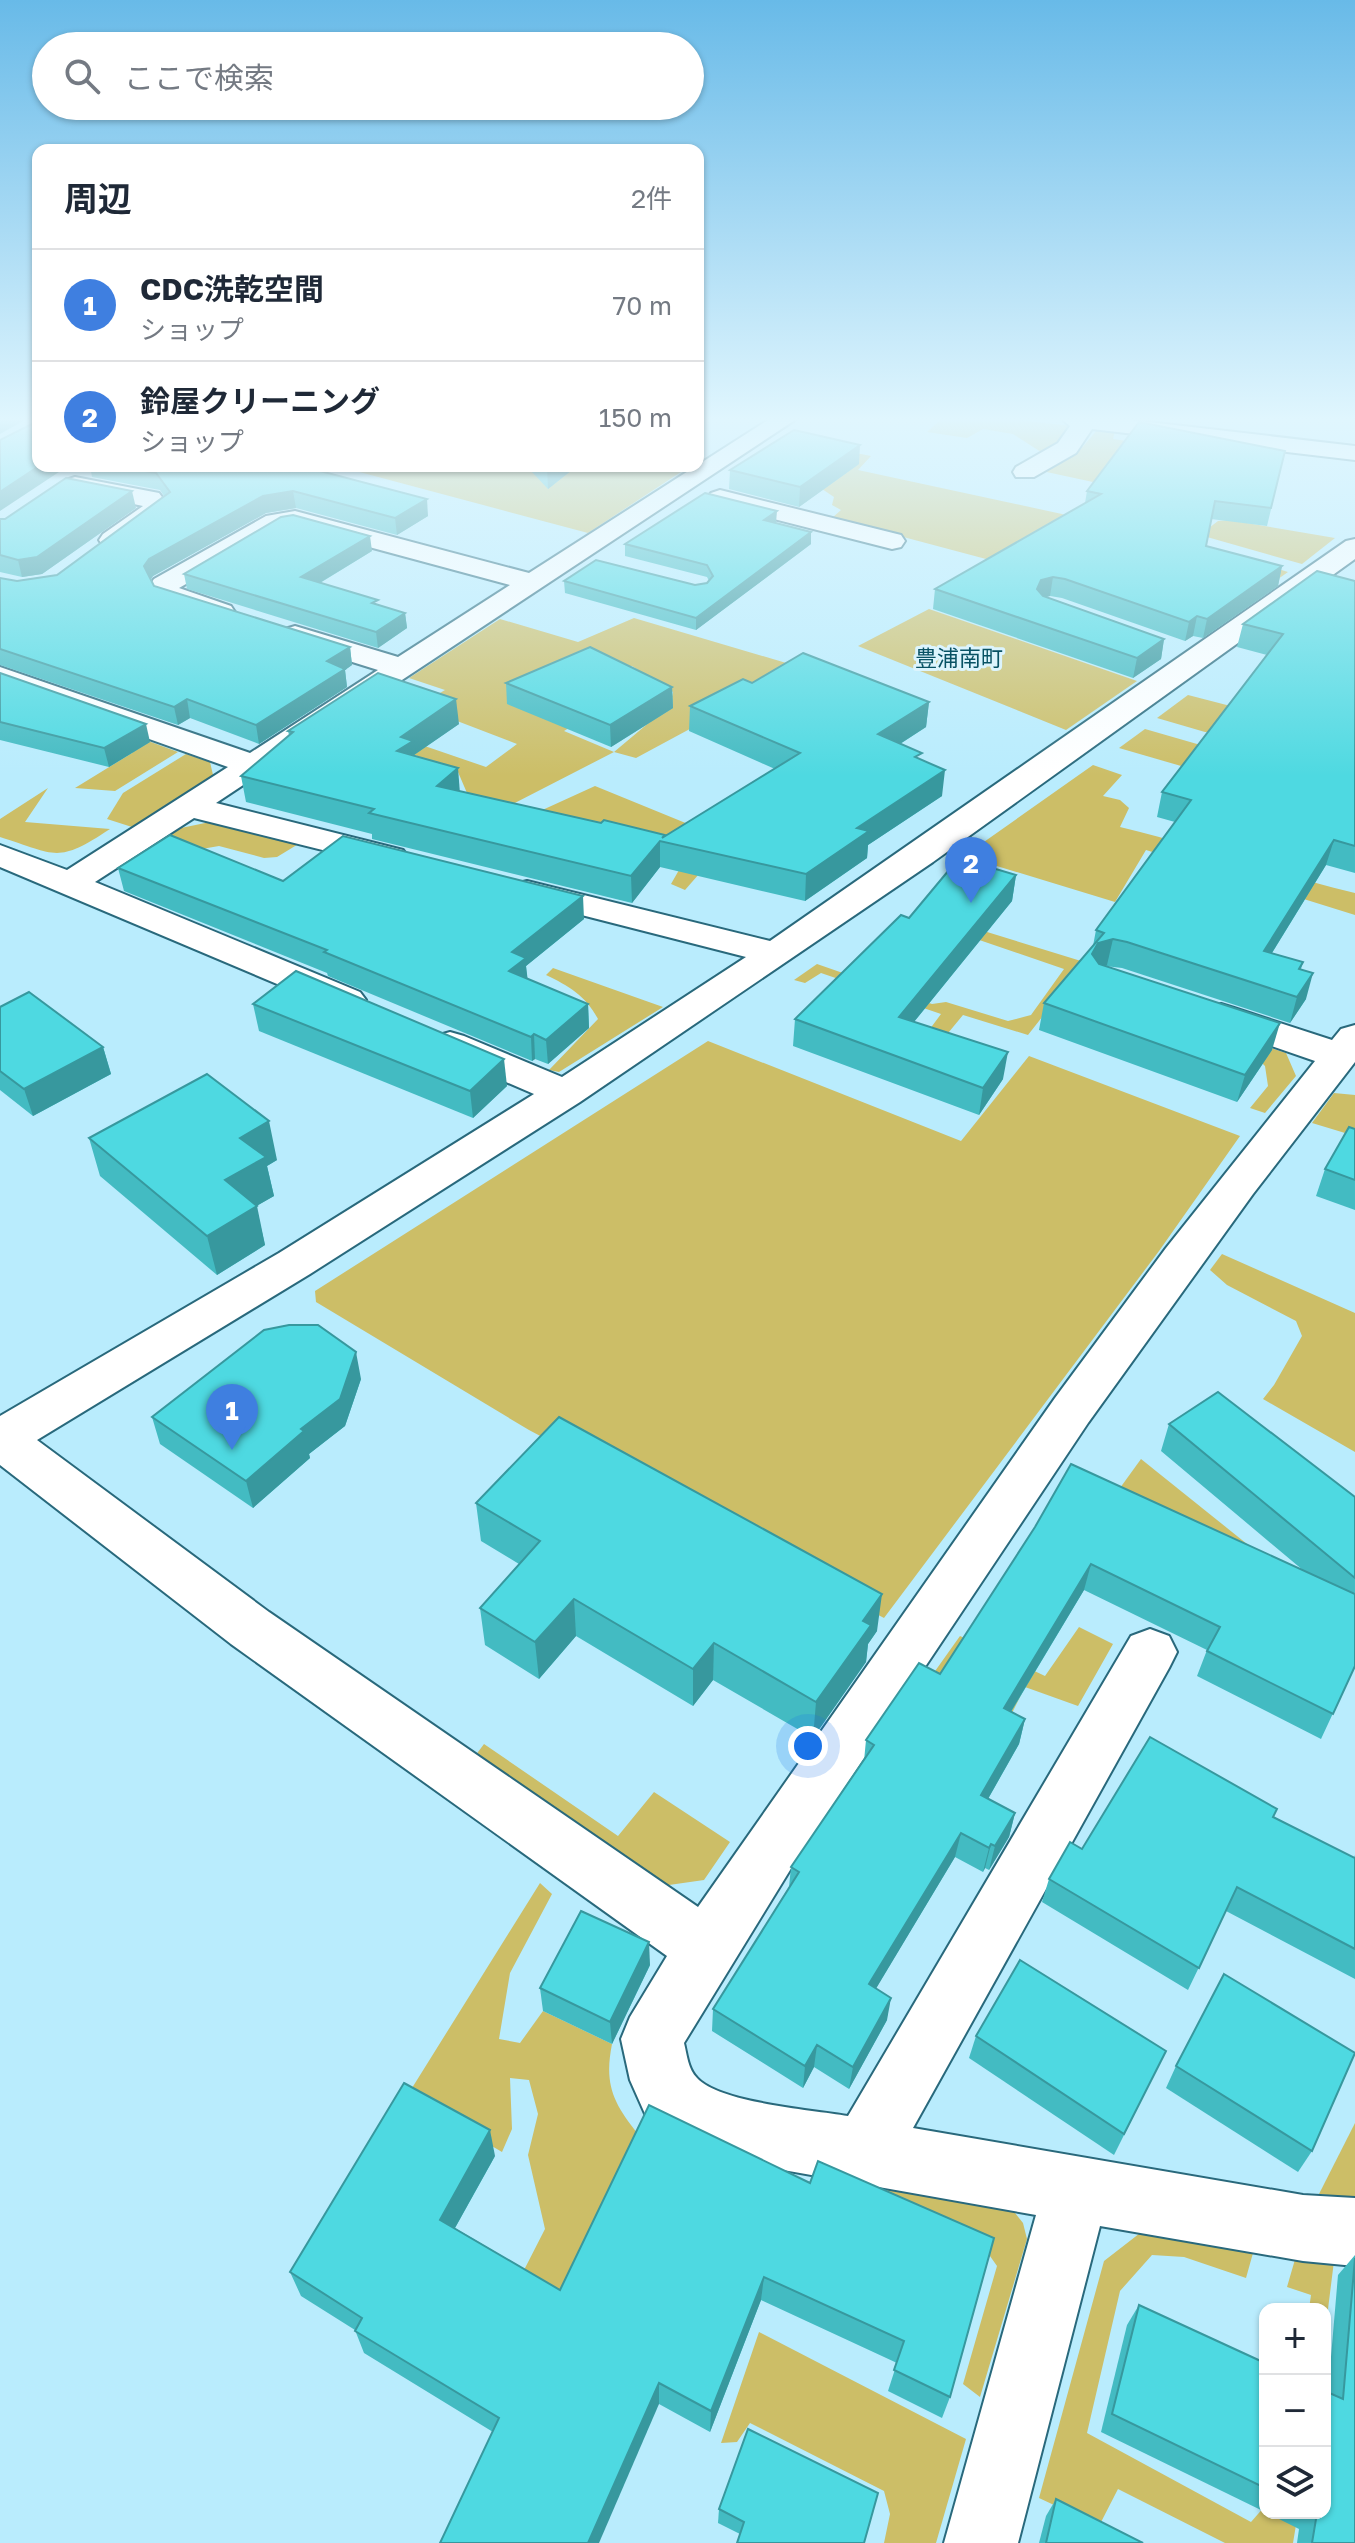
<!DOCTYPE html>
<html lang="ja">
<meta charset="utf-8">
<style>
body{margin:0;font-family:"Golos Text","Noto Sans JP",sans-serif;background:#f2f2f3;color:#1f2937}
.controls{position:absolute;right:24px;bottom:24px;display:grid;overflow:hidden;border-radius:16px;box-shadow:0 2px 6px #0004}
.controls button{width:72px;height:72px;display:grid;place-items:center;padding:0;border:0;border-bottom:2px solid #e0e1e3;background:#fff;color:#1f2937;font:40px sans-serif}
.you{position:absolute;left:808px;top:1746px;width:28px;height:28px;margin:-20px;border:6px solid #fff;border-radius:50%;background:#1a73e8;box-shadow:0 0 0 12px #1a73e833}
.badge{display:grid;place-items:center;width:52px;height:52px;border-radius:50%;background:#bb542c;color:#fff;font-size:26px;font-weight:700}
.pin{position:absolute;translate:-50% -66px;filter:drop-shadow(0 2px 4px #0008)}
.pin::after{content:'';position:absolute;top:42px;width:28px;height:24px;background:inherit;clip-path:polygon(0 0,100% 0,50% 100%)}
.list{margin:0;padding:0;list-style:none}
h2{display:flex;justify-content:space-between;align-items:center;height:104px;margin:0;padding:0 32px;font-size:34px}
h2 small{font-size:26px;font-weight:400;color:#747a83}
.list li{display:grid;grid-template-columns:52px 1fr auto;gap:24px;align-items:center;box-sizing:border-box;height:112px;padding:0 32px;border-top:2px solid #e0e1e3}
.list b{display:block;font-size:30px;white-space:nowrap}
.list p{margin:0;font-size:26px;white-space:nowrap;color:#747a83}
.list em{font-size:26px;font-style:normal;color:#747a83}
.icon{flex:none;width:44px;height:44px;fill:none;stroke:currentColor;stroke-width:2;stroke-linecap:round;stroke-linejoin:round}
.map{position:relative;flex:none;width:1355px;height:2543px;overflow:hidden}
.search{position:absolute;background:#fff;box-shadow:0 2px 6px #0004;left:32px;top:32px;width:672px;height:88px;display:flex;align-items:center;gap:20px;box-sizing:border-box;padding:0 28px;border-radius:44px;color:#747a83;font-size:30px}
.panel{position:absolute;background:#fff;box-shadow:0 2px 6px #0004;left:32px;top:144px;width:672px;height:328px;border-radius:16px}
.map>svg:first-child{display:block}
.green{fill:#ccbe67;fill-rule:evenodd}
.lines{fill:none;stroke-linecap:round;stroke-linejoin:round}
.minor-casing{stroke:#29697c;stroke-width:4}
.minor{fill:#fff;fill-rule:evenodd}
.wall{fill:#43bbc2}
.shaded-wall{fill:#37989e}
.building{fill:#4ed9e1;stroke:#37989e;stroke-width:2}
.labels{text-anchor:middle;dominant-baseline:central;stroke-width:6;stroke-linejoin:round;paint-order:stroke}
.far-quarter-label{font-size:22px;fill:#085264;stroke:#dcf4fd}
</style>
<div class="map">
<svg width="1355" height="2543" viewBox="0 0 1355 2543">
<rect width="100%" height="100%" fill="#b9ecfd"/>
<g class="green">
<path d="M940,420H1020L1071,426L1056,445L1041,452L1013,434L983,429L967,438L927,432Z"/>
<path d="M1098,429L1115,431L1113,439L1161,446L1173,537L1288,572L1227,615L1001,563L832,518L841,510L832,505L834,497L822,489L846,451L871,456L858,470L1062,514L1073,519L1116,487L1042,471L1080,450Z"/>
<path d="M337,466H690L588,533Z"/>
<path d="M1229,520L1335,538L1302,564L1200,535L1218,521Z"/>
<path d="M929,609L1137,681L1066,730L858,646Z"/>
<path d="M634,618L803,668L636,758L614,752L449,837L470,800L458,772L387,744L378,730L486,767L517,744L418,706L445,690L409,678L500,619L578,642ZM632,666L673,692L670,705L614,752L564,731L591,714L559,676Z"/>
<path d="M1188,695L1334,733L1205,732L1157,718Z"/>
<path d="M1145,729L1322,780L1288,797L1119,748Z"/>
<path d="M140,738L178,752L115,791L75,788L132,753Z"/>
<path d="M186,754L210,762L213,775L132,827L107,819L123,793Z"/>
<path d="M1093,765L1122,775L1103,796L1120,800L1129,808L1120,827C1199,846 1276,874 1355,893V915L1146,850L1115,902L964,856Z"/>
<path d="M595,786L688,824L720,850L685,890L671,884L683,863L538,812Z"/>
<path d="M48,788L25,822L110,829C57,864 57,855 0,837V819Z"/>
<path d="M210,822L300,843L277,857L264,858L219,846L190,851L158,844L181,828Z"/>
<path d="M922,912L1094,965L1068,984L1028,1035L963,1015L934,1050L918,1045L941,1014L821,973L805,983L794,980L817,964L932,1004L946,1002L1008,1021L1031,1015L1064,969L912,917Z"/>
<path d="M553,968L663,1007L559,1072L549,1070L598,1019C586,996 569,986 546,975Z"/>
<path d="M1208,1027L1286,1053L1296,1076L1265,1113L1250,1108L1268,1086L1265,1066L1253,1054Z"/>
<path d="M708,1041L961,1141L1029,1056L1240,1136L1159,1251L884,1618L529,1430L316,1302L315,1291Z"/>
<path d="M1334,1093L1355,1095V1136L1312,1123Z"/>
<path d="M1222,1254L1355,1313V1452L1263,1399L1274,1385L1302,1336L1296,1321L1227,1285L1210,1270Z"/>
<path d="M1141,1459L1333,1613L1120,1488Z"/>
<path d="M1079,1627L1113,1644L1078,1706L1025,1687L1007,1723L928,1681L960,1636L1045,1676Z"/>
<path d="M484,1744L618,1836L654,1792L730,1842L704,1880L662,1886L475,1756Z"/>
<path d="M540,1883L552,1894L510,1973L499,2039L520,2043L543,2011L612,2044C604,2084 613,2103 638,2134L564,2300L523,2272L545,2229L528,2155L538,2114L529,2080L510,2078L512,2129L502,2152L407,2096Z"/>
<path d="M1355,2123V2198L1319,2194Z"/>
<path d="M831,2173L1008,2204L1023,2223L1027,2239L980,2397L963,2384L997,2266L985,2249Z"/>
<path d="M1144,2230L1253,2253L1246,2278L1184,2257L1152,2255L1120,2291L1087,2433L1251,2522L1265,2506V2513H1298L1293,2543H1225L1118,2489L1099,2526L1039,2498L1104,2261Z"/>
<path d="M1296,2256L1334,2261L1325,2333V2309H1309L1311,2295L1287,2287Z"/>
<path d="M759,2332L966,2439L936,2543H884L890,2514L884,2491L750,2423L737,2442L721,2443Z"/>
</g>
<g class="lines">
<defs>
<g id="minor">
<path d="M768,420H795L216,803L403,850L408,857L403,864L391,867L194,818L95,882L360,992L366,1000L360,1008L347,1011L334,1008L0,867V845L67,870L228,767L0,686V667L250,753L378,670L285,641L281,635L285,629L295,626L305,629L398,657L510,585L295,527L282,529L179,588L231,606L235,612L231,618L221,620L159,601L150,585L154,579L266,516L295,511L529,573Z"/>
<path d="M1063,420H1131L1355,446V460L1092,429L1076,453L1034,477H1016L1013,472L1016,467L1058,443L1070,426Z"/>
<path d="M75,477L159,493L170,508L121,546H103L99,540L103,534L143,506L66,490L62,485L66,480Z"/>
<path d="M720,490L901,535L905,541L901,547L892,549L711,503L707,498L711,493Z"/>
<path d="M1355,539V559L933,862L580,1102L310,1274L37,1440L269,1612L698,1907L1055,1398L1166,1248L1315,1061L1208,1024L1202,1016L1208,1008L1221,1004L1234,1008L1332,1040L1341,1029L1355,1025V1062L1253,1194L1088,1423L798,1857L684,2043C687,2055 688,2069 697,2078C720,2103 813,2110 848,2116L1131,1636L1150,1629L1169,1636L1177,1652L1169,1668L913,2128L1303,2195L1355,2198V2266L1303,2261L1100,2226L1018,2543H944L1036,2215L738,2162L663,2133L646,2116L630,2080L621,2039L630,2017L667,1956L231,1644L0,1465V1416L279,1253L534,1094L436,1052L431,1044L436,1036L450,1032L464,1036L562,1077L746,957L515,898L510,891L515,884L527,881L770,941L1346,541Z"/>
</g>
</defs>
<use href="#minor" class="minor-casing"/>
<use href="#minor" class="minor"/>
</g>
<g class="wall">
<path d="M1285,451L1267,526L1211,519L1206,546L1282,566L1278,586L1203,638L1193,636L1185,641L1062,598L1050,596L1046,597L1164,639L1161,659L1133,678L933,609L935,589L1085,503L1087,491Z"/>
<path d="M859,464L799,507L729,489L730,470Z"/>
<path d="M90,466H301L428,516L397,535L296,508L266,513L153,576L151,579L154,586L350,647L352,665L345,670L347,687L259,744L190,718L178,725L0,665V578L17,581L57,575L164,496L160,490L92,477Z"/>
<path d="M531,466H577L548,489L531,471Z"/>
<path d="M136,508L42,574L22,577L0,572V519Z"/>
<path d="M776,523L811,544L696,630L565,593L564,581L695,585L707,583L709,581L707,577L625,556V544Z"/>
<path d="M372,551L320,583L379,605L405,613L407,628L378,648L187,589L184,574Z"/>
<path d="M1355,581V873L1326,865L1272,953L1303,962L1301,969L1306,999L1290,1023L1122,968L1105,966L1272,1050L1237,1102L1039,1030L1044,1003L1093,946L1096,930L1175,822L1157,817L1162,792L1267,655L1237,647L1243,624Z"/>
<path d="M0,673L150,742L109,767L0,740Z"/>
<path d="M506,683L672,687L673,708L611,747L507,704Z"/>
<path d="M752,683L929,702L926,727L900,744L921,760L942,796L868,845L867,858L805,901L660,867L632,903L372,839V834L246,802L241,776L289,735L288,731L459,724L414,755L460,792L665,837L775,769L689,731L690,706Z"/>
<path d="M118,868L283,881L584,919L526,966L527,979L588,1004L589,1028L548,1064L535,1059L532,1061L328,976L327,973L124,891Z"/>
<path d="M1016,875L1012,901L914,1022L1003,1079L979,1115L793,1046L795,1019L909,918Z"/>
<path d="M253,1004L507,1086L473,1118L259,1031Z"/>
<path d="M0,1007L103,1047L111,1074L33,1116L0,1090Z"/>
<path d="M1355,1129V1210L1316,1196L1325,1169Z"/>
<path d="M89,1138L277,1160L267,1166L274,1196L256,1206L265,1245L217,1275L100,1176Z"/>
<path d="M361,1379L345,1426L309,1454L310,1458L253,1508L160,1444L152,1417Z"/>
<path d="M1169,1424L1355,1497V1666L1321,1739L1197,1676L1207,1650L1084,1590L1011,1712L1025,1719L1019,1744L988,1799L1015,1813L1009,1837L989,1870L985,1868L983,1872L955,1857L876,1988L887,2020L849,2089L814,2067L803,2088L712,2031L713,2009L789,1887L791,1867L864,1761L866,1740L940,1674L1035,1527L1304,1571L1161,1451Z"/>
<path d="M476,1503L877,1631L868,1644L866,1662L813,1738L713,1680L693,1706L576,1636L539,1679L485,1645L480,1608L519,1564L481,1541Z"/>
<path d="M1274,1817L1354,1858L1355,1855V1979L1226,1911L1188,1990L1042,1902L1049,1879L1082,1849Z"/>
<path d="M650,1965L612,2044L543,2011L540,1988Z"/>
<path d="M976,2036L1166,2051L1114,2155L969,2058Z"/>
<path d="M1176,2066L1312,2151L1298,2172L1166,2088Z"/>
<path d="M495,2156L455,2228L560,2290L810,2183L950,2397L942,2418L888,2391L897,2363L761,2300L710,2432L659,2404L493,2432L364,2353L355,2330L301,2296L290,2272Z"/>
<path d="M1355,2255V2543H1297L1299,2529L1267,2513H1325L1328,2392L1338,2275Z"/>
<path d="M1139,2305L1265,2363V2512L1101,2432L1127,2325Z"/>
<path d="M1056,2499L1143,2543H1039L1046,2516Z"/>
<path d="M719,2509L864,2543L740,2534L718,2523Z"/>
</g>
<g class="shaded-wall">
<path d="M0,420H25L0,434Z"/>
<path d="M860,445L859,464L799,507L800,487Z"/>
<path d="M39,466H68L0,511V492Z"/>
<path d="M548,466H577L548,489L547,467Z"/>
<path d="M132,491L136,508L42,574L22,577L18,560Z"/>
<path d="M293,491L296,508L266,513L153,576L148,583L144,566L149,559L263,496Z"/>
<path d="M427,499L428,516L397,535L395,518Z"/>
<path d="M777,511L776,523L764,520Z"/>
<path d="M811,532V544L696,630V618Z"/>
<path d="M370,536L372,551L303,593L301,577Z"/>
<path d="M1282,566L1278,586L1203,638L1207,619Z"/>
<path d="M1053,577L1050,596L1038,599L1037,589L1041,580Z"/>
<path d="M405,613L407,628L378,648L376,632Z"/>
<path d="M1197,616L1193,636L1185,641L1189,622Z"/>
<path d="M1164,639L1161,659L1133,678L1137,658Z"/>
<path d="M350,647L352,665L345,670L347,687L259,744L256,725L327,661Z"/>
<path d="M672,687L673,708L611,747L610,725Z"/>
<path d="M187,699L190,718L178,725L174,707Z"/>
<path d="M456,699L459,724L414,755L397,751L401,737Z"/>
<path d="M929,702L926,727L875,760L878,734Z"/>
<path d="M146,724L150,742L109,767L104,748Z"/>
<path d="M458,768L460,794L437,786Z"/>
<path d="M945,770L942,796L868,845L867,858L805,901L806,874L857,828Z"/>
<path d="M1334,840L1326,865L1257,977L1264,951Z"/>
<path d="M660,841V867L632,903L631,876Z"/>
<path d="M1016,875L1012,901L896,1044L899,1017Z"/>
<path d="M583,896L584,919L526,966L528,982L509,971L512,952Z"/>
<path d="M1113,939L1107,965L1092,969V954L1098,943Z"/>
<path d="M1313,973L1306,999L1290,1023L1297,997Z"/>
<path d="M588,1004L589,1028L548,1064L546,1040Z"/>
<path d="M1280,1023L1272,1050L1237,1102L1245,1075Z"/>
<path d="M534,1034L535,1059L532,1061L531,1037Z"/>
<path d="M103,1047L111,1074L33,1116L24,1089Z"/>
<path d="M1008,1052L1003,1079L979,1115L983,1088Z"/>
<path d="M504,1059L507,1086L473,1118L470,1091Z"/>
<path d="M269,1121L277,1160L267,1166L274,1196L234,1219L225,1180L240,1138Z"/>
<path d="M257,1206L265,1245L217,1275L207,1236Z"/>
<path d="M356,1352L361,1379L345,1426L309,1454L310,1458L253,1508L246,1481L301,1429Z"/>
<path d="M1091,1564L1084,1590L998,1733L1004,1708Z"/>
<path d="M882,1594L877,1631L868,1644L866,1662L813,1738L816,1702L863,1621Z"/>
<path d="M574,1599L576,1636L539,1679L535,1642Z"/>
<path d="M714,1643L713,1680L693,1706V1669Z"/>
<path d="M1025,1719L1019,1744L976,1820L981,1795Z"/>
<path d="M1015,1813L1009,1837L989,1870L995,1846Z"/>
<path d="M961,1833L955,1857L865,2007L869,1984Z"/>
<path d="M991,1844L985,1868L983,1872L989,1848Z"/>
<path d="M649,1942L650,1965L612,2044L610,2022Z"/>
<path d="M891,1998L887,2020L849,2089L853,2067Z"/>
<path d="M817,2045L814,2067L803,2088L805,2066Z"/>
<path d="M490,2130L495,2156L446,2244L440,2220Z"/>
<path d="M764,2277L761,2300L710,2432L711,2411Z"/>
<path d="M659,2383V2404L599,2543H588Z"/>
</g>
<g class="building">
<path d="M36,420H38L39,466L0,492V440L36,422Z"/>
<path d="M1139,422L1285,451L1271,508L1215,501L1206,546L1282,566L1207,619L1197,616L1189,622L1065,579L1053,577L1041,580L1037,589L1043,596L1164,639L1137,658L935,589L1101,494L1087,491Z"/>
<path d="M794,430L860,445L800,487L730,470Z"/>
<path d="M117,466H301L427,499L395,518L293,491L263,496L149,559L144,566L154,586L350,647L327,661L345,669L256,725L187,699L174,707L0,649V578L17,581L57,575L170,492L156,473Z"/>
<path d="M66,478L132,491L37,557L18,560L0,555V519H5Z"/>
<path d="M705,493L777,511L764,520L811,532L696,618L564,581L596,560L695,585L707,583L713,576L707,565L625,544Z"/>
<path d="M293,515L370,536L301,577L378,600L372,603L405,613L376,632L184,574L281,517Z"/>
<path d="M1317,571L1355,581V846L1334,840L1264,951L1303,962L1299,969L1313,973L1297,997L1127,942L1113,939L1098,943L1092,954L1099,964L1280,1023L1245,1075L1044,1003L1104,933L1096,930L1191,800L1162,792L1283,634L1243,624Z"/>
<path d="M590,647L672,687L610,725L506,683Z"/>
<path d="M803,653L929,702L878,734L922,753L915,757L945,770L857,828L869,831L806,874L660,841L631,876L369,813L374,809L241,776L293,732L288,731L378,673L456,699L401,737L413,741L397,751L458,768L437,786L601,823L604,820L665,835L662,838L800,753L690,706L743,679L752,683Z"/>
<path d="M0,673L146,724L104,748L0,722Z"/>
<path d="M170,835L283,881L343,836L583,896L512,952L526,958L509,971L588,1004L546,1040L534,1034L531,1037L324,952L327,950L118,868Z"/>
<path d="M959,858L1016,875L899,1017L1008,1052L983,1088L795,1019L901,915L909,918Z"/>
<path d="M296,971L504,1059L470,1091L253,1004Z"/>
<path d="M29,992L103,1047L24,1089L0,1071V1007Z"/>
<path d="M207,1074L269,1121L240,1138L266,1157L225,1180L257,1206L207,1236L89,1138Z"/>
<path d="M1349,1127L1355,1129V1180L1325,1169Z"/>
<path d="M289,1325H318L356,1352L340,1399L301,1429L304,1431L246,1481L152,1417L264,1330Z"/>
<path d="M1218,1392L1355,1497V1578L1169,1424Z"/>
<path d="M559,1417L882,1594L863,1621L871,1625L816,1702L714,1643L693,1669L574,1599L535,1642L480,1608L540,1541L476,1503Z"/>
<path d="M1071,1464L1355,1594V1666L1333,1714L1207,1651L1220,1627L1091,1564L1004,1708L1025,1719L981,1795L1015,1813L995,1846L991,1844L989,1848L961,1833L869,1984L891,1998L853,2067L817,2045L805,2066L713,2009L799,1872L791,1867L874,1745L866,1740L919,1663L940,1674L1035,1527Z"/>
<path d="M1150,1737L1277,1809L1273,1817L1355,1858V1949L1237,1887L1199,1968L1049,1879L1070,1842L1082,1849Z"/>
<path d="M581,1911L649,1942L610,2022L540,1988Z"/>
<path d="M1020,1960L1166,2051L1124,2134L976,2036Z"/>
<path d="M1224,1974L1355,2053L1312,2151L1176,2066Z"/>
<path d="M404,2083L490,2130L440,2220L560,2290L649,2105L810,2183L818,2161L994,2238L950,2397L894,2370L904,2341L764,2277L711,2411L659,2383L588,2543H440L499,2418L355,2331L362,2318L290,2272Z"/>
<path d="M1355,2258V2543H1312L1317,2513H1325V2391L1343,2399Z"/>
<path d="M1139,2305L1265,2363V2488L1112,2414Z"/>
<path d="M748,2429L878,2493L864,2543H737L744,2522L719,2509Z"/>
<path d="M1056,2499L1143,2543H1046Z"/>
</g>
<linearGradient id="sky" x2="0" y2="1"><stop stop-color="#68bae8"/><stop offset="0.54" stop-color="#e0f6fe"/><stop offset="1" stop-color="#e0f6fe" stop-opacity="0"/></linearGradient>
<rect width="1355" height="776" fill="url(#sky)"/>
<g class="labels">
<g class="far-quarter-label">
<text x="959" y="657">豊浦南町</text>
</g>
</g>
</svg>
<div class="controls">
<button>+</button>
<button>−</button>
<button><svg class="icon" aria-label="layers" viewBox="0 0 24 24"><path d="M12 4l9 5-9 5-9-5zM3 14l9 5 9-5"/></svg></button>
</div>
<div class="you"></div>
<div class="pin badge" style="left:232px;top:1450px;background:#3f7fe0">1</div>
<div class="pin badge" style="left:971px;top:903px;background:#3f7fe0">2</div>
<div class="search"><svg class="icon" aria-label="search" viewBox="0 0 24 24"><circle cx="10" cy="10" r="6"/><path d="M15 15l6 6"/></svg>ここで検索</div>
<section class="panel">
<h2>周辺<small>2件</small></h2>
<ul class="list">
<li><span class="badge" style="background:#3f7fe0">1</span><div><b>CDC洗乾空間</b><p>ショップ</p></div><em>70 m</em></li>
<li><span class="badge" style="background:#3f7fe0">2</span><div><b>鈴屋クリーニング</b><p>ショップ</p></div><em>150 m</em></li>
</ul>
</section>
</div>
